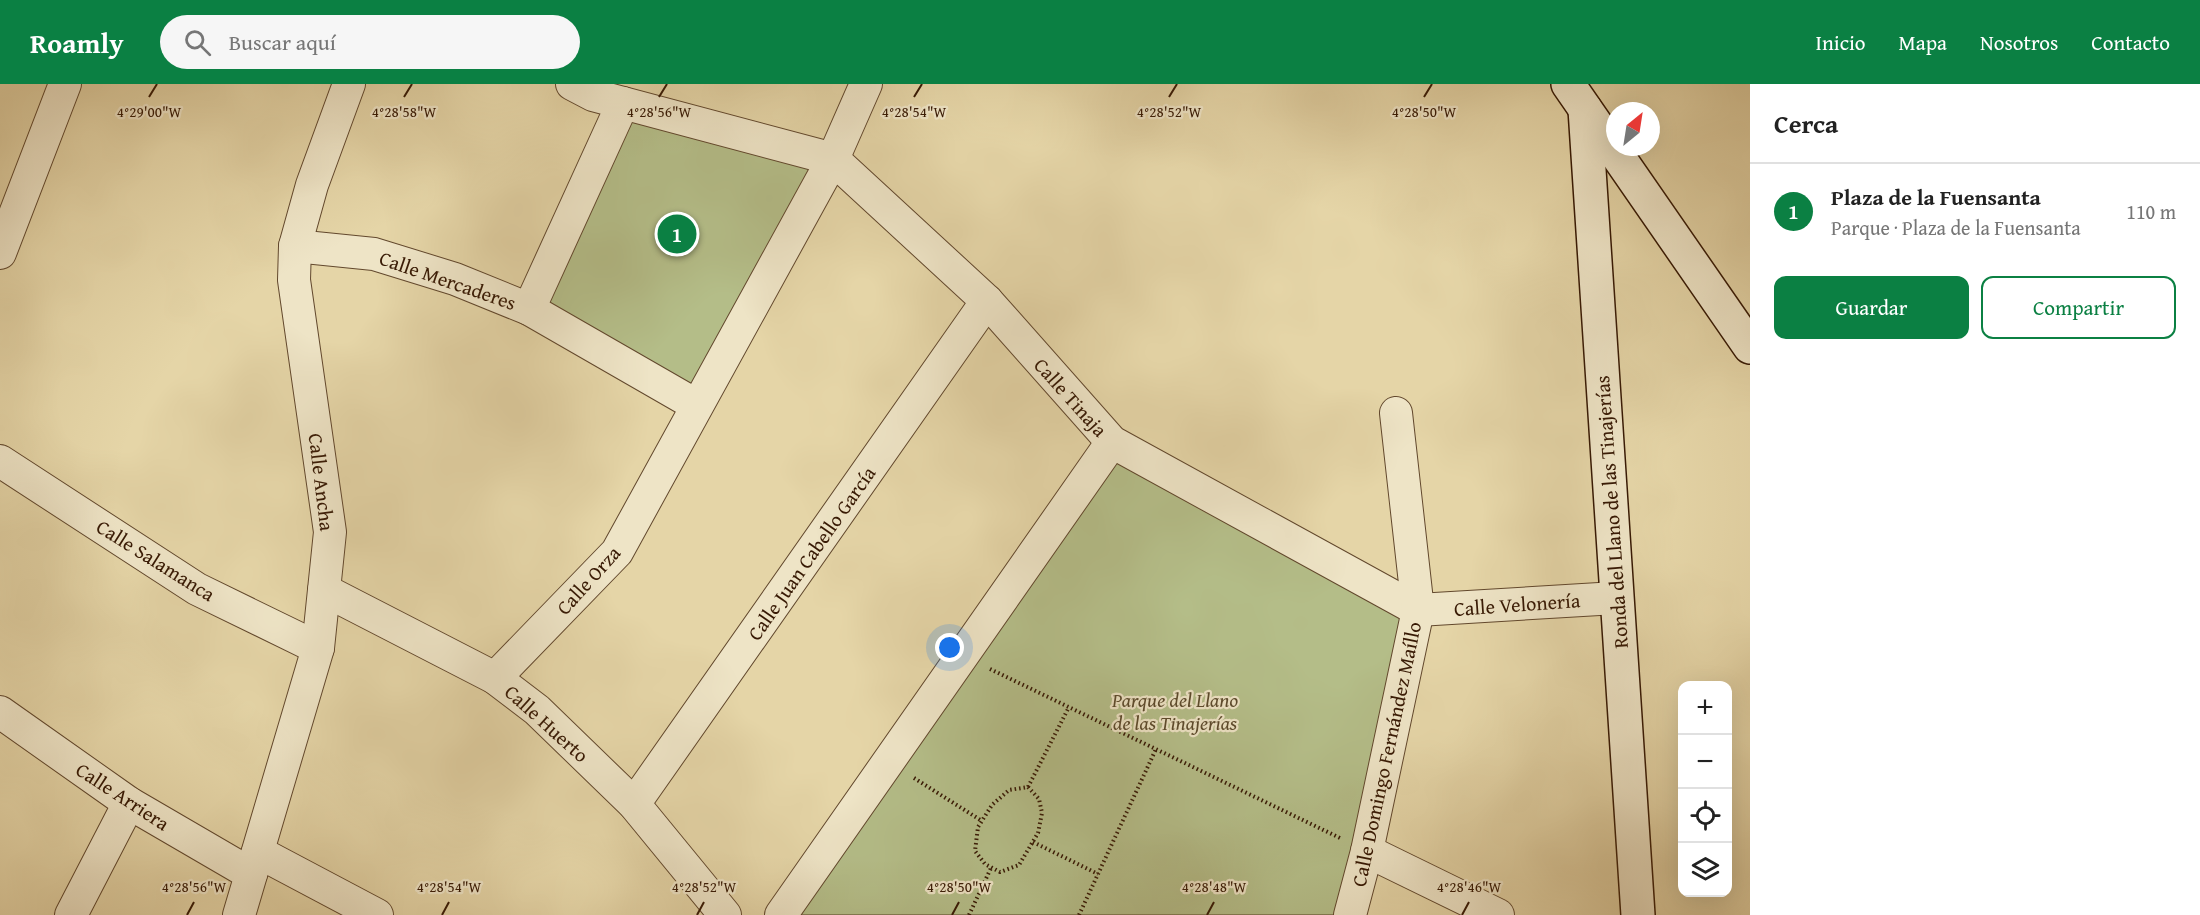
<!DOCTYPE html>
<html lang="es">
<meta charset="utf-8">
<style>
body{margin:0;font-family:"Gentium Book Plus",serif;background:#f6f6f6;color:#222}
.controls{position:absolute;right:18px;bottom:18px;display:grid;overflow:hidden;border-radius:12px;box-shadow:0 6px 24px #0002}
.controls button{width:54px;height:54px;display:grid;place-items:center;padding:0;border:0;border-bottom:2px solid #e0e0e0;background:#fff;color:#222;font:30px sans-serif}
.compass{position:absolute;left:1606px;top:18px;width:54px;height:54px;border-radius:50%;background:#fff;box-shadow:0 6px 24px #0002;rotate:30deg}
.you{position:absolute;left:950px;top:564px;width:21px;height:21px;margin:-15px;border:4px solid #fff;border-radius:50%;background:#1a73e8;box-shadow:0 0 0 9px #1a73e833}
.badge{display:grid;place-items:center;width:39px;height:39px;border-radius:50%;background:#0b8043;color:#fff;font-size:20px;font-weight:700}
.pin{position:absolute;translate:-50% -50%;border:3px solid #fff;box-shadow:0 2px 6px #0006}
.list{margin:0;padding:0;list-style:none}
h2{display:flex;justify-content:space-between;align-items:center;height:78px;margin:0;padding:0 24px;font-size:26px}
h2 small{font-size:20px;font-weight:400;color:#767676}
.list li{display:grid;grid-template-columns:39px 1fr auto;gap:18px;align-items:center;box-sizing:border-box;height:96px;padding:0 24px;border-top:2px solid #e0e0e0}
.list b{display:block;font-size:22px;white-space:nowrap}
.list p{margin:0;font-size:20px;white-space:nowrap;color:#767676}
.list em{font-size:20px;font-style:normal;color:#767676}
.actions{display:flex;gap:12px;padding:18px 24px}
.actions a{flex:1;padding:14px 0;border:2px solid #0b8043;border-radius:12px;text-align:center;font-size:21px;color:#0b8043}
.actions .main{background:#0b8043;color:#fff}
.icon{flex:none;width:33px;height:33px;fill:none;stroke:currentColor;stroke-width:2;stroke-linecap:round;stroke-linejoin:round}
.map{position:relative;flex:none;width:1750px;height:831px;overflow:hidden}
header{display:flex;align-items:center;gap:36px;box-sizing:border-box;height:84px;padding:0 30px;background:#0b8043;color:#fff}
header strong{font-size:28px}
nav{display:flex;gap:33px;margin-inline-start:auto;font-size:21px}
.search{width:420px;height:54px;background:#f6f6f6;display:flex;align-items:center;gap:15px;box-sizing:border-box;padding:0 21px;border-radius:33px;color:#767676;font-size:22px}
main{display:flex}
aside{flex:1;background:#fff}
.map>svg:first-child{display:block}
.green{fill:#b4bd88;stroke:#766b46;stroke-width:1.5}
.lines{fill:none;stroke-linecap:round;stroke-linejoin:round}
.street-casing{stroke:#62482d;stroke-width:34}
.secondary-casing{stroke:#371904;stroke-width:36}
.path{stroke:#371904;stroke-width:4;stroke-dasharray:1.5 3;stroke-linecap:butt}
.street{stroke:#eee4c6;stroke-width:32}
.secondary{stroke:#eee4c6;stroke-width:33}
.ticks{fill:none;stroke:#371904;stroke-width:2}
.labels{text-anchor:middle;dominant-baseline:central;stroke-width:4.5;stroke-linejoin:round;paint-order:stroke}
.street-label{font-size:20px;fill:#371904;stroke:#eee4c6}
.park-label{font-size:20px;font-style:italic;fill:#5c4a2c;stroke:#eee4c6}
.ticks-label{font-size:15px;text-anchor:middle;fill:#371904;stroke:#eee4c6;stroke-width:4.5;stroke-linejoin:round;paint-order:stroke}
</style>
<header>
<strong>Roamly</strong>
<div class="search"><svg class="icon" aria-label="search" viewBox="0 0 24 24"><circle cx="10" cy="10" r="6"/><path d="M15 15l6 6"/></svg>Buscar aquí</div>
<nav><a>Inicio</a><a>Mapa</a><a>Nosotros</a><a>Contacto</a></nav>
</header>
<main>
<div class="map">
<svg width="1750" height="831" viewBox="0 0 1750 831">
<rect width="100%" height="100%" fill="#e5d5a7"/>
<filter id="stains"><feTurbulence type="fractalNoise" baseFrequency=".00333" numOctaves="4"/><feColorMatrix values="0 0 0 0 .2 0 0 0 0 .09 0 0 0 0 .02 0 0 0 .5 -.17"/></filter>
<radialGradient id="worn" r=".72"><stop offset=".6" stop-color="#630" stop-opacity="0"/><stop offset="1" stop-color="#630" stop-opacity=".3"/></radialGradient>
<g class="green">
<path d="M623,19L833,75L696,321L529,225Z"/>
<path d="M1112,358L1418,526L1350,831H781Z"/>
</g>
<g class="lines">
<defs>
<g id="street">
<path d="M572,0L593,11L833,75L987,217L1112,358L1418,526"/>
<path d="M623,19L529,225L696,321"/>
<path d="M295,162L374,170L455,195L529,225"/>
<path d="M0,169L65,0"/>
<path d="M0,377L197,505L318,564"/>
<path d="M324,506L495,594L537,626L634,720L725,831"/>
<path d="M1418,526L1616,514"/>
<path d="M495,594L617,468L833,75L866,0"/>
<path d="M0,628L129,719L251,790"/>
<path d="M634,720L987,217"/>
<path d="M1367,767L1498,831"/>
<path d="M258,768L377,831"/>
<path d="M71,831L129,719"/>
<path d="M239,831L318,564L330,448L294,196L295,162L312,101L349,0"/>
<path d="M781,831L1112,358"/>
<path d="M1350,831L1367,767L1418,526L1396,329"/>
</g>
<g id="secondary">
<path d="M1568,0L1750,263"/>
<path d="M1585,25L1638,831"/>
</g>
</defs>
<use href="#street" class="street-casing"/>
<use href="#secondary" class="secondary-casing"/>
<g class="path">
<path d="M990,585L1340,754"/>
<path d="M914,694L982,737"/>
<path d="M1028,703L1039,715L1042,729L1038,749L1019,781L1000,788L985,780L975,767L978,743L992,721L1009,706Z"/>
<path d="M1028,703L1069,623"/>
<path d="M1033,758L1098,790"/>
<path d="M969,831L991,784"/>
<path d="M1079,831L1156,665"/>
</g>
<use href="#street" class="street"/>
<use href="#secondary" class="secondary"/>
</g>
<path class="ticks" d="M149,13L157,0M404,13L412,0M659,13L667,0M914,13L922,0M1169,13L1177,0M1424,13L1432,0M187,831L194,818M442,831L449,818M697,831L704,818M952,831L959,818M1207,831L1214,818M1462,831L1469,818"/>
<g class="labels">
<g class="street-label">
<text transform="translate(448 196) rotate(19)">Calle Mercaderes</text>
<text transform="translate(1071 313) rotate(48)">Calle Tinaja</text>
<text transform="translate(322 398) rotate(83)">Calle Ancha</text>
<text transform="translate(1611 428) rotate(-94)">Ronda del Llano de las Tinajerías</text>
<text transform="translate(811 469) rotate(-55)">Calle Juan Cabello García</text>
<text transform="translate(156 476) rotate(32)">Calle Salamanca</text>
<text transform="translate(588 496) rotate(-48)">Calle Orza</text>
<text transform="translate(1517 520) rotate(-4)">Calle Velonería</text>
<text transform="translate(547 639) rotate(42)">Calle Huerto</text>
<text transform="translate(1386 670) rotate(-78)">Calle Domingo Fernández Maíllo</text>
<text transform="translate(123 712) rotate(33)">Calle Arriera</text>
</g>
<g class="park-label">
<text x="1175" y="615">Parque del Llano<tspan x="1175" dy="23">de las Tinajerías</tspan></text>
</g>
</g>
<g class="ticks-label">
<text x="149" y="33">4°29'00"W</text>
<text x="404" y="33">4°28'58"W</text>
<text x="659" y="33">4°28'56"W</text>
<text x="914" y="33">4°28'54"W</text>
<text x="1169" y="33">4°28'52"W</text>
<text x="1424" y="33">4°28'50"W</text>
<text x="194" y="808">4°28'56"W</text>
<text x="449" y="808">4°28'54"W</text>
<text x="704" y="808">4°28'52"W</text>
<text x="959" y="808">4°28'50"W</text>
<text x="1214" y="808">4°28'48"W</text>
<text x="1469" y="808">4°28'46"W</text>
</g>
<rect width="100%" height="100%" filter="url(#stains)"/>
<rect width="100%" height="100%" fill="url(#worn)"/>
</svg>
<div class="controls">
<button>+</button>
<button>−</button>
<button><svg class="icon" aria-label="locate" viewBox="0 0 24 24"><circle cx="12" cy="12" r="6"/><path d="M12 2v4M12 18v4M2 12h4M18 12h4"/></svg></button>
<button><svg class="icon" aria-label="layers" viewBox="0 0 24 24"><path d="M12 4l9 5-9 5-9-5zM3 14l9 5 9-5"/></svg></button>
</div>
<svg class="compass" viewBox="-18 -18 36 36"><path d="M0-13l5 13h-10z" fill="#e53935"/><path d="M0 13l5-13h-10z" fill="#767676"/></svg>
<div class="you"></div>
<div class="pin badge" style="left:677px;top:150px">1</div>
</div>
<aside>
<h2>Cerca<small></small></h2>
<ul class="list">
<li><span class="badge">1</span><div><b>Plaza de la Fuensanta</b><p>Parque · Plaza de la Fuensanta</p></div><em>110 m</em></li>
</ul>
<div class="actions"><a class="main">Guardar</a><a>Compartir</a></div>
</aside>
</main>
